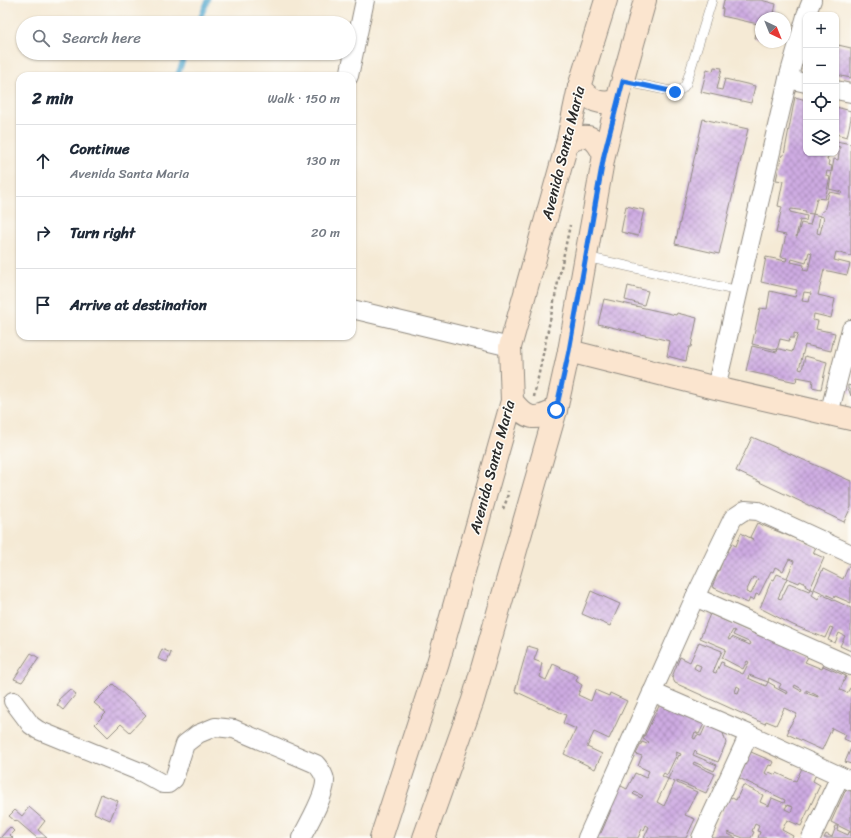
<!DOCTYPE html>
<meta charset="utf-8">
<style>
body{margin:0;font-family:Sriracha,sans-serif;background:#f6f6f7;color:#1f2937}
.controls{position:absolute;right:12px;top:12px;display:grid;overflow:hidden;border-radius:8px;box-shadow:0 1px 3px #0004}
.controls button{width:36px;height:36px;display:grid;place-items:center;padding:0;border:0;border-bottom:1px solid #e0e1e3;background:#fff;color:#1f2937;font:20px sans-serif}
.compass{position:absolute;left:755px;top:12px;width:36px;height:36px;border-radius:50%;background:#fff;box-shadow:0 1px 3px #0004;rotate:137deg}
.stop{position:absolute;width:12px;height:12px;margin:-9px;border:3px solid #1a73e8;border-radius:50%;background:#fff}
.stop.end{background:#1a73e8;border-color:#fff;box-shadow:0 1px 4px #0008}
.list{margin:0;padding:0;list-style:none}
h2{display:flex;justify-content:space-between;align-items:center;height:52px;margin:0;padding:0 16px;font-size:17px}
h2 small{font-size:13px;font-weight:400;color:#747a83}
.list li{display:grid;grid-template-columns:26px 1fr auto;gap:12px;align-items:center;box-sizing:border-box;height:72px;padding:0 16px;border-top:1px solid #e0e1e3}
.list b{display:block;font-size:15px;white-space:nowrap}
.list p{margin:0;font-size:13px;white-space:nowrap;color:#747a83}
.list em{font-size:13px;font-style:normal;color:#747a83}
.icon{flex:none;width:22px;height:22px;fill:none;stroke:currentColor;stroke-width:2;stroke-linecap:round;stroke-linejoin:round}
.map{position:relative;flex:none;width:851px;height:838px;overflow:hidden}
.search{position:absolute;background:#fff;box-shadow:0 1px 3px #0004;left:16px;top:16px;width:340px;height:44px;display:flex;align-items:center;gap:10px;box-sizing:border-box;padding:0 14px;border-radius:22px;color:#747a83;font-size:15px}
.panel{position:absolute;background:#fff;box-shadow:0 1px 3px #0004;left:16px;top:72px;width:340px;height:268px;border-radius:12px}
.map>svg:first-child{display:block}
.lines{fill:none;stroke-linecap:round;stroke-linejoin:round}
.stream{stroke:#4fa6cc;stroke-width:5}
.building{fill:url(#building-cross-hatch);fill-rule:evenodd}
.lane-casing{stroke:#908a80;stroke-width:10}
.street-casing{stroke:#908a80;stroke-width:20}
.secondary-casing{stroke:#908a80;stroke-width:24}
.path{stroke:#908a80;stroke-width:2.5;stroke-dasharray:3 3;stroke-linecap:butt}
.lane{stroke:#fff;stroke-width:9}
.street{stroke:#fff;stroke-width:18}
.secondary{stroke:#fbe5cf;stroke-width:22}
.route{stroke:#1a73e8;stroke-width:5}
.labels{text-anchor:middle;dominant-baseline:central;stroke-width:3;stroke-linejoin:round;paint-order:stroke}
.street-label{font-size:15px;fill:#2b2b2b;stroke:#fdfcf7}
</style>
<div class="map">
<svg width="851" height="838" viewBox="0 0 851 838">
<defs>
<pattern id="building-cross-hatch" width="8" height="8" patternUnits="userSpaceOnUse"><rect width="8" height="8" fill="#ceabe2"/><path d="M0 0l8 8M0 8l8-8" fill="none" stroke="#a78bb7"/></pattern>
</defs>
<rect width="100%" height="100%" fill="#fdfcf7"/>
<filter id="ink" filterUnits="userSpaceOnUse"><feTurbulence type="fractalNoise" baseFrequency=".025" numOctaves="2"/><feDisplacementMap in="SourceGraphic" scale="8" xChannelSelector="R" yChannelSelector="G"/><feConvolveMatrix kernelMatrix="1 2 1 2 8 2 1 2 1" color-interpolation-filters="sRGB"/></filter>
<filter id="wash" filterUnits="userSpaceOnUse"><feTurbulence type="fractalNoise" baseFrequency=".012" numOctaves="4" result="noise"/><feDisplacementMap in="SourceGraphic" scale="16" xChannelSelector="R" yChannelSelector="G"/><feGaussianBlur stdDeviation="0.9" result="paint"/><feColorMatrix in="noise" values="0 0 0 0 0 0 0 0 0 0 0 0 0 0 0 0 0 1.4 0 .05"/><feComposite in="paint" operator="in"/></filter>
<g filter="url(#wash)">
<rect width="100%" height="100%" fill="#f5ead5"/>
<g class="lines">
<g class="stream">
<path d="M198,23L208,0"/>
<path d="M177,76L186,53"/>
</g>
</g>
<g id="blocks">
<g class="building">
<path d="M724,0H761L776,4L773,18H761V39L755,38L758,24L722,16L723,9H722Z"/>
<path d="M838,45L851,48V78L836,75V54Z"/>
<path d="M714,67L722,68L717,89L722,90L725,79L755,86L751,103L701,92L707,69L713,71Z"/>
<path d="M795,97L806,100V153H829L827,160L829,161L828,165L832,166L831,172L827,171L826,176L830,177L825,199L817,198L813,214L805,213L806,211L791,209L790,212L807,216L806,221L800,220L796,237H797L801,223L810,225L813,214L820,216L817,233L820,234L824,217L820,216L822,211H824L829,192L841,194L842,192L829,189L834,159L838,160L840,147L836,146V141L851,144V256L836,252L834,260L850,264L847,275L824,270L818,295L835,299L831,318L814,314L813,320L818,321L816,329L835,333L831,351L805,345L799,369L802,370L805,356L827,362L821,389L812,387L813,380L797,377L796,382L746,371L752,346L777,352L778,349H780L792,352L798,334L794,333V338H790L789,341L780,339L777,350L752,344L760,308L767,309L770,291L795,297L797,290L761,282L766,257L786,261L787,258L781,257L786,235L776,233L782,207L778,206L783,181L776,180L782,155H784ZM809,252L812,253L808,271L803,270L804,265L791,262L792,259L806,263ZM804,292L811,293L809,302L802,301Z"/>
<path d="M836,107L851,111V118L847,137L836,134Z"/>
<path d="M703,119L748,129L719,254L675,244Z"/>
<path d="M626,206L644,210L638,236L621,232Z"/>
<path d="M628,286L648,291L644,305L625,300Z"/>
<path d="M604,299L676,315L677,313L697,318L691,347H689L686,361L667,356L670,341L598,324Z"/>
<path d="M848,385L851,386V396L848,388Z"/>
<path d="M752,437L851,481V507L844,522L736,471Z"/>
<path d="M757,523L816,547L813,553L824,558L810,589L805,586L806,584L800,581L799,583L787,578L794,561L789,559L783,571L775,567L773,572L771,571L759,595L756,594L754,600L750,598L748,603L712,587L722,563L720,562L725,550L728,551L732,544L736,546L741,533L754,540L750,537ZM753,577L758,579L751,594L746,592Z"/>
<path d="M850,563L851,564V603L835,596L834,598L814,589L823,569L843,579Z"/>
<path d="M777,574L787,578L778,598L781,599L789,583L809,591L810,589L814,590L812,595L818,599L821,594L851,608V651L840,646L845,636L839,633L835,643L828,640L833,628L830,627L825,638L793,625L760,608L772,579L774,580Z"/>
<path d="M591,591L620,604L610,626L582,614Z"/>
<path d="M710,614L760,636L761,634L808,657L805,662L822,669L823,666L846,676L840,690L847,693L850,688H851V742L844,739L846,735L832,728L822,750L787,734L789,730L788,729L797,714L784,708L776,725L766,721L765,724L675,683L672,677L680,657L690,662L699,642L722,651L713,672L716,673L721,662L724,663L723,665L743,674L749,662L747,661L743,669L722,658L726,649L700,638ZM733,630L735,631L733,635L751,643L750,645L732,637L730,640L728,639ZM696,664L701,666L699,671L694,668ZM749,675L768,682L769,678L781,684L779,688L788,692L787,694L774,687L775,686L768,682L766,686L748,678ZM795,685L802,689L801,691L794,687ZM737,686L740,688L738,693L735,692ZM806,690L818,696V697L806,693Z"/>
<path d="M528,646L538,649L534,660L542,663L540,672L541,673L540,677L546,680L553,664L578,676L576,681L582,685L578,695L591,701L595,690L609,696L610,693L627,701L609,739L594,732L587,747L602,754L595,769L564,754L576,729L563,723L566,715L515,691Z"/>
<path d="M162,649L171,653L167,662L158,659Z"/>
<path d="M31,653L39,658L22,682L14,679Z"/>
<path d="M113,684L146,715L130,732L121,724L108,737L95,724L106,713L94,703Z"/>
<path d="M70,689L76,694L63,710L57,705L60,701L58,700Z"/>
<path d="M659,706H664L705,722L699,734L695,732L693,738L695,739L697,735L701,736L706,725L723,733L726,743L718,762L696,753L697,752L695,750L693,755L717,765L714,771L694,762L693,764L715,774L706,793L677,781V783L697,792L685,815L695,819L686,838H644L649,827L646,825L644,830L642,829L638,838H596L599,832L601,833L611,810L609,809L619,785L627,789L635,773L646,778L649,771L638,766L642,756L636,754L642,742L647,744L649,742L643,739ZM676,752L681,754L680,756L679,755L668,779L662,776L664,773L667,775L677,754ZM668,779L675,782L664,806L657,802ZM635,792L643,796L641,798L633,794Z"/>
<path d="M851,748V764L845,762Z"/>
<path d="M751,752L774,762L772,766L769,765L765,773L768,775L769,772L776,775L777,773L794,781V780L796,781L802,768L816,774L813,781L820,785L801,826L787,820L782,830L793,836L792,838H758L760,832L757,831L759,826L755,824L752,831L754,832L751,838H743L728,832V834L736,838H710L725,805H726L730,797L736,800L743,785L763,795L760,802L769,806L772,798L784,803L785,800L739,778ZM787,805L793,807L791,812L785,809Z"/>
<path d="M846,789L851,791V832L831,822Z"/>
<path d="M101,794L118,801L110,820L94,813Z"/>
<path d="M29,807L45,821L38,830L47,838H37L16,820L15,821L9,816L15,810L22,816Z"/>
<path d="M835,826H838L837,830L848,835L849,832L851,833V838H824L826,834L832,837L835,829L834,828Z"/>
<path d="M10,827L14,831L10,835L13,838H0Z"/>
</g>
</g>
</g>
<g filter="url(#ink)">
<use href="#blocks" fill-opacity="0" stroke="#908a80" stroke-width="1"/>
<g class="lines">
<defs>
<g id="lane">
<path d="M623,81L675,92L682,89L686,84L712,0"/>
<path d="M586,257L739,291"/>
</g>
<g id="street">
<path d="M806,15L812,0"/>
<path d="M349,76L365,0"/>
<path d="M788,79L806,83"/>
<path d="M836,90L851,93"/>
<path d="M352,309L510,347"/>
<path d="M716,388L788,79L806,16"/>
<path d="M829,414L851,329"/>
<path d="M695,597L851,666"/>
<path d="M652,692L749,734L851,781"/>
<path d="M13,701L31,725L38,730L143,773L163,784H168L174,779L185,744L198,734L215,727L234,729L316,764C320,769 324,773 325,780C326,794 308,825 301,838"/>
<path d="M587,838L695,597L733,518L745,510L758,511L851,554"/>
<path d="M701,838L749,734"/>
<path d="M811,838L840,776"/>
</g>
<g id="secondary">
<path d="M579,87C591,101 599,105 617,101"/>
<path d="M567,144C585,132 594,134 604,155"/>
<path d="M569,351L716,388L851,419"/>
<path d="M512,401C527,420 534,421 556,410"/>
<path d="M381,838L438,663L512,401L510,347L567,144L579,87L606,0"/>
<path d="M424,838L473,700L556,410L569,351L604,155L617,101L645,0"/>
</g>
</defs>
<use href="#lane" class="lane-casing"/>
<use href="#street" class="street-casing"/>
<use href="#secondary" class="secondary-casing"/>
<g class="path">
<path d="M534,397L570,225"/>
<path d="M503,509L507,499L508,491"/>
</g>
<use href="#lane" class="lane"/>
<use href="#street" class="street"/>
<use href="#secondary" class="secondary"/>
</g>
</g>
<g class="lines" filter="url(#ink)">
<path class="route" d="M556,410L569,351L604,155L623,81L675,92"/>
</g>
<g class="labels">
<g class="street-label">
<text transform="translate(563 153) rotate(-76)">Avenida Santa Maria</text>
<text transform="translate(492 467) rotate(-75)">Avenida Santa Maria</text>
</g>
</g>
</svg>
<div class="controls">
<button>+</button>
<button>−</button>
<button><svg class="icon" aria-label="locate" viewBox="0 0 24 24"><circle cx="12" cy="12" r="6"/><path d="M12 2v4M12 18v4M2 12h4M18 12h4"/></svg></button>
<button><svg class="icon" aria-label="layers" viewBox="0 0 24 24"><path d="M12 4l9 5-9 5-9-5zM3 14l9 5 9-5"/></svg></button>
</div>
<svg class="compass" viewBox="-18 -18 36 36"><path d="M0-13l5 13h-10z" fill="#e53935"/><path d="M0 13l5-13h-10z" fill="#747a83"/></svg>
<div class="stop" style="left:556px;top:410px"></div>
<div class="stop end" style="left:675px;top:92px"></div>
<div class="search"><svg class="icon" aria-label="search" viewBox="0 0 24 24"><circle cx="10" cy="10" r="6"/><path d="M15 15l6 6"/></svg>Search here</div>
<section class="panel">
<h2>2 min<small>Walk · 150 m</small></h2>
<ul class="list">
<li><svg class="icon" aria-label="ahead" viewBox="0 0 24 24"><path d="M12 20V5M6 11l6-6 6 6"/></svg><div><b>Continue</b><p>Avenida Santa Maria</p></div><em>130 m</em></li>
<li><svg class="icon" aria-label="right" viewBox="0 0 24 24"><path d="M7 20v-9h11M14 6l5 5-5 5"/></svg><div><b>Turn right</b></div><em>20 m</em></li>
<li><svg class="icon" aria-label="arrive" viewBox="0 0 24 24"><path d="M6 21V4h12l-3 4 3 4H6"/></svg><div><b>Arrive at destination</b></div></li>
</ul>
</section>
</div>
